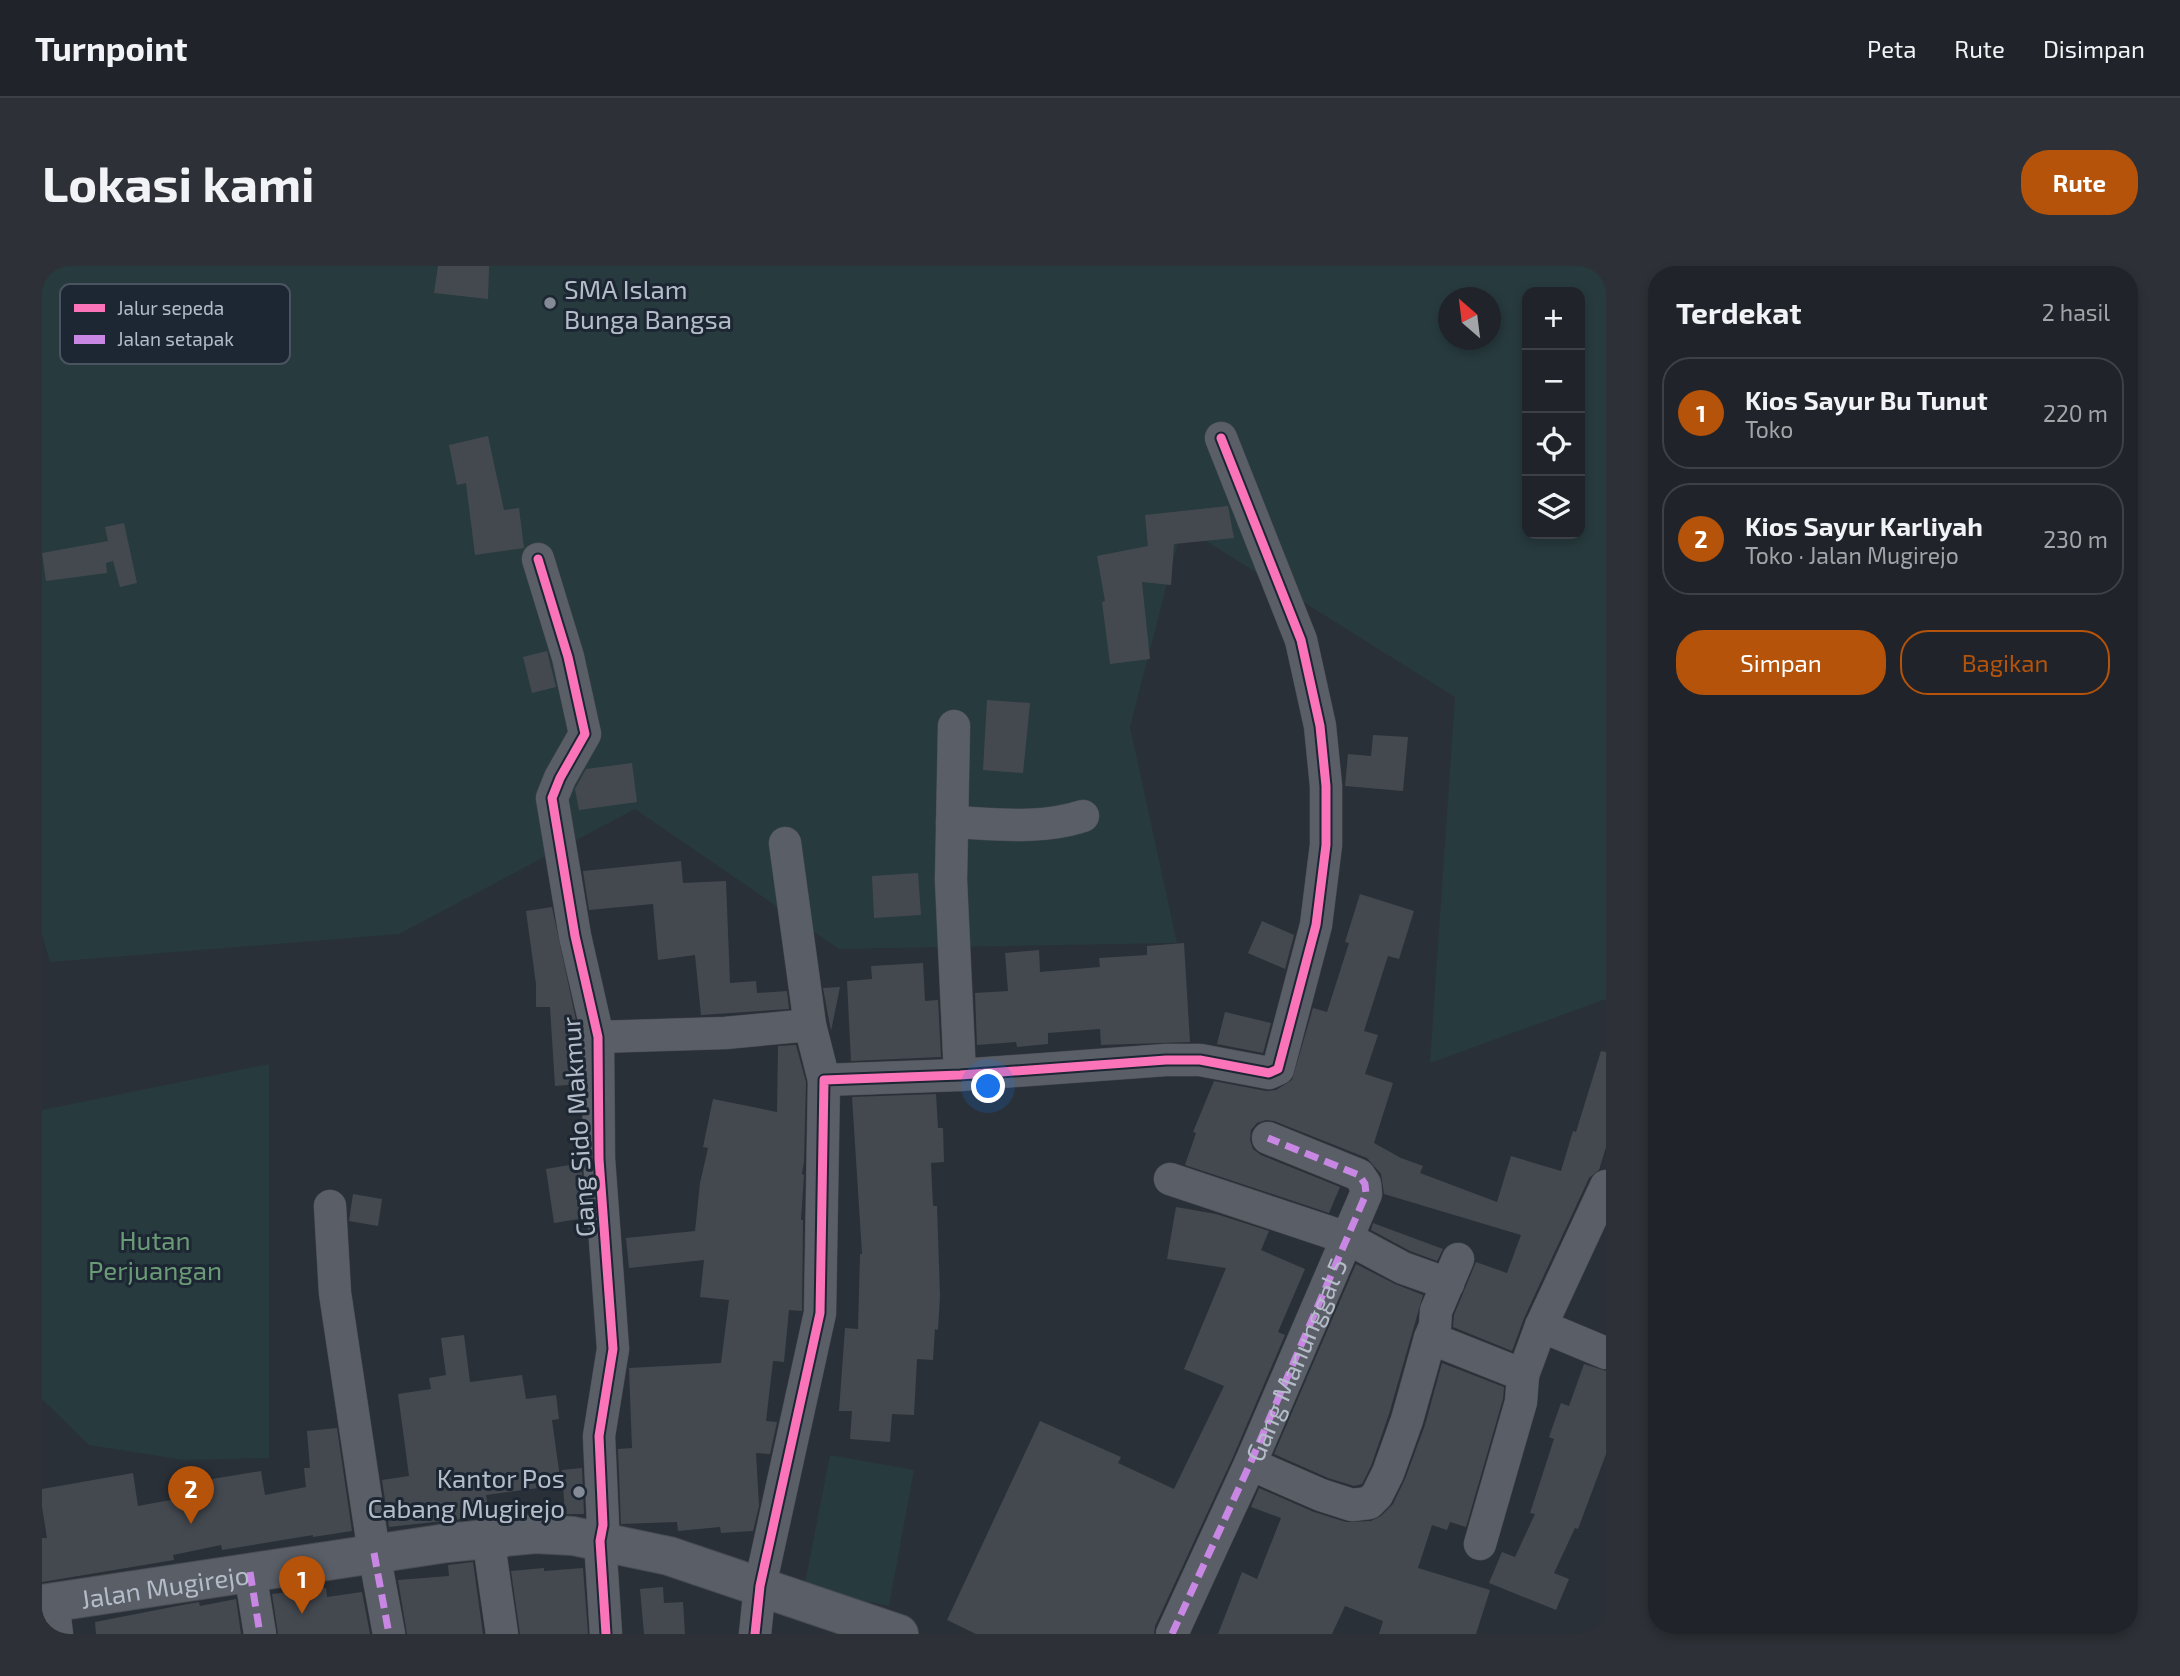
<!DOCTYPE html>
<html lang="id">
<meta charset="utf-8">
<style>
body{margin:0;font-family:"Exo 2",sans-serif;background:#2d3036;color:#f1f3f6}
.controls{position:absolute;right:21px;top:21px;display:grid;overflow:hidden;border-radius:14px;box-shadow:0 4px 10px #0003}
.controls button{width:63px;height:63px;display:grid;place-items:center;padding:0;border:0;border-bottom:2px solid #3d4147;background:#20242a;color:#f1f3f6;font:35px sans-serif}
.compass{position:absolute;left:1396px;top:21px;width:63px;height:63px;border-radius:50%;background:#20242a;box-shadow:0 4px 10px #0003;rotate:332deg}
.you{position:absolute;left:947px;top:821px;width:24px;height:24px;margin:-18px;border:5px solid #fff;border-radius:50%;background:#1a73e8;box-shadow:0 0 0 10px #1a73e833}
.badge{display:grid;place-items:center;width:46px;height:46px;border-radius:50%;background:#b45309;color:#fff;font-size:23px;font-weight:700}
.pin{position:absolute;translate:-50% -58px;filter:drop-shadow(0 2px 4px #0008)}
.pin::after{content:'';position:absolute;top:37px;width:24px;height:21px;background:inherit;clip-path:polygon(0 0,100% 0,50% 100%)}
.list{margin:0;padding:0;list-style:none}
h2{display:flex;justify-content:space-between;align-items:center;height:91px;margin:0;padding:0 28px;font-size:30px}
h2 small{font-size:23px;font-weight:400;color:#a2a4a8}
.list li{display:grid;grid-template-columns:46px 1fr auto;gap:21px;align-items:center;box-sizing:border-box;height:112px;margin:0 14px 14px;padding:0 14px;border:2px solid #3d4147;border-radius:28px}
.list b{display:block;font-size:26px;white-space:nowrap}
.list p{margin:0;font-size:23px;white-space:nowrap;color:#a2a4a8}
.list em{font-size:23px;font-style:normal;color:#a2a4a8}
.actions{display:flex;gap:14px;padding:21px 28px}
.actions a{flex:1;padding:16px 0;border:2px solid #b45309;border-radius:28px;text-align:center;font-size:24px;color:#b45309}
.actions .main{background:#b45309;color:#fff}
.icon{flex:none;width:38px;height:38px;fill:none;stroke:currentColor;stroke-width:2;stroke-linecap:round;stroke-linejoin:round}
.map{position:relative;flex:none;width:1564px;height:1368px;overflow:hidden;border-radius:28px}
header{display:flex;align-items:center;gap:42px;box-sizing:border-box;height:98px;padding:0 35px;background:#20242a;border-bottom:2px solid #3d4147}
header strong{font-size:33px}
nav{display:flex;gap:38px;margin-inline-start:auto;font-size:24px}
.intro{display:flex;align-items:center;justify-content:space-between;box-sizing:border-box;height:168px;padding:0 42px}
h1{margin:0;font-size:49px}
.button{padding:18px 32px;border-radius:28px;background:#b45309;color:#fff;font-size:24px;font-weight:700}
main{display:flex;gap:42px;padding:0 42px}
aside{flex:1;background:#20242a;border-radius:28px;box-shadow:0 4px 10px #0003}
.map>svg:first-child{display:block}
.green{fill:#273a3e;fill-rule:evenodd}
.building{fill:#444950}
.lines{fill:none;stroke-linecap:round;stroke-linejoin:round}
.minor-casing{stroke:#484c53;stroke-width:33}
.tertiary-casing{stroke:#484c53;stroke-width:40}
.minor{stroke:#5a5e66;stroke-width:32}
.tertiary{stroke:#5a5e66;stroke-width:38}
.quiet{stroke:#c787e3;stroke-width:7;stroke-dasharray:14 7;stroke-linecap:butt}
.cycleway-casing{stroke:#1d2633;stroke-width:13}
.cycleway{stroke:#fb73b8;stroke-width:9}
.poi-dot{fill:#848b96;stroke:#1d2633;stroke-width:2.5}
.labels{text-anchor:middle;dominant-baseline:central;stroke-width:6;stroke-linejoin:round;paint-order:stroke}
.poi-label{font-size:26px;fill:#b4bcc9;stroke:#1d2633;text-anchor:start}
.street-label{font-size:26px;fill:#b4bcc9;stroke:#1d2633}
.park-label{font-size:26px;fill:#6b9a76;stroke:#1d2633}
.key{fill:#1d2633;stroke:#4a5360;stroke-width:2}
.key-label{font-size:19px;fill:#b4bcc9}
</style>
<header>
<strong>Turnpoint</strong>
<nav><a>Peta</a><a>Rute</a><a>Disimpan</a></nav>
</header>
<div class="intro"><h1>Lokasi kami</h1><a class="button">Rute</a></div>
<main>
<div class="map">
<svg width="1564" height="1368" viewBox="0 0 1564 1368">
<rect width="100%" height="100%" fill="#2a3038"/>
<g class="green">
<path d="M0,0H1564V733L1388,797L1413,431L1140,260L1088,461L1135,677L797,683L593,543L357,668L8,696L0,669ZM1485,26H1538V268H1485ZM1406,32H1448V74H1406Z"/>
<path d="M227,798V1192L142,1194L47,1179L0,1133V844Z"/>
<path d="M788,1189L872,1204L847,1340L762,1322Z"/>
</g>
<g class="building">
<path d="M396,0H447L446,33L392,27Z"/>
<path d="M446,170L462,244L477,242L482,282L433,289L424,217L415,219L407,179Z"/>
<path d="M1186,240L1192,272L1132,278L1129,319L1100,316L1108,393L1068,398L1060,336L1063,335L1055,290L1106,280L1103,249Z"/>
<path d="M82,257L95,317L78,321L71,295L64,297L65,307L4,315L0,287L66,275L63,261Z"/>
<path d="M505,385L514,421L490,427L481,391Z"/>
<path d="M945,434L988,437L981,507L941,504Z"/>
<path d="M1331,469L1366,471L1361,525L1303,520L1306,488L1329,490Z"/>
<path d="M590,497L595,536L537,544L533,523L544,503Z"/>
<path d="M639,595L641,617L684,615L688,717L714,715L715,727L745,725L747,743L659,749L653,689L616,694L611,638L547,644L541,605Z"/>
<path d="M876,607L879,649L832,652L830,610Z"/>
<path d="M1318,628L1372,645L1357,693L1346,690L1322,765L1336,769L1323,808L1351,817L1332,877L1359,892L1381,900L1378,907L1455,936L1469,890L1519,905L1531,865L1534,866L1559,785L1564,786V881L1557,904L1547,912L1482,1052L1470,1085L1411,1061L1412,1049L1434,996L1465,1007L1479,969L1342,928L1339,908L1325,892L1232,855L1224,854L1215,857L1209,864L1208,874L1211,883L1219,889L1298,921L1287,947L1143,899L1154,867L1151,866L1172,815L1224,825L1234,824L1250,814L1271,742L1285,746L1307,677L1303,676Z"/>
<path d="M510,641L538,773V818L513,820L508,741H494V718L484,645Z"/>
<path d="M1220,655L1252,669L1243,703L1206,687Z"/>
<path d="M1142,677L1148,776L1059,779L1058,763L1006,767V778L975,781L974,776L935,779L933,727L966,725L963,687L997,684L998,706L1058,701L1057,692L1105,689V680Z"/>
<path d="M881,697L883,735L896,734L899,791L809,795L805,715L830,713L829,700Z"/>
<path d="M798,721L789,765L781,722Z"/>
<path d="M1183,746L1229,757L1221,787L1175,778Z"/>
<path d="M754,779L764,816L762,895L760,908L762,909L759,954H761L760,1045L747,1044L742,1096L731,1095L724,1155L735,1156L728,1188L714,1187L717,1240L711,1265L679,1267L678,1261L636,1265L635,1256L579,1258L576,1183L590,1182L587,1102L679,1097L687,1034L658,1031L662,994L587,1002L584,972L653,965L658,917L666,882L661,881L671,833L735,846L736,780Z"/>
<path d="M894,828L896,862H901L902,896L889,897L891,940H895L898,1030L896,1064L893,1063L891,1094L875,1093L872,1149L850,1148L848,1176L808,1173L810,1145H797L803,1062L816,1063L818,988H820L810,831Z"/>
<path d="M539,897L543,952L512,957L504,903Z"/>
<path d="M311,928L340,933L336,960L307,955Z"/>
<path d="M1134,941L1174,948L1227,965L1219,984L1263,1003L1236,1066L1243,1069L1191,1191L1113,1360L1112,1368H934L905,1354L998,1155L1079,1191L1076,1197L1132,1223L1182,1120L1142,1103L1184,1002L1125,993Z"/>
<path d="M1331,957L1401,983L1395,995L1368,985L1329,964Z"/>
<path d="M1314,998L1353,1018L1381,1029L1347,1148L1329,1200L1320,1218L1312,1220L1286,1212L1232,1188Z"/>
<path d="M422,1069L428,1116L480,1109L484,1133L514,1129L517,1153L510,1154L519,1219L444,1229L447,1250L347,1261L340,1214L367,1210L356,1128L389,1123L387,1112L404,1109L399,1072Z"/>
<path d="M1400,1097L1462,1121L1461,1133L1424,1261L1408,1256L1405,1264L1390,1259L1376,1302L1448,1324L1434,1368H1337L1341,1355L1303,1340L1290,1368H1176L1200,1306L1215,1313L1239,1252L1209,1241L1217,1222L1272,1246L1304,1256L1329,1255L1339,1250L1351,1238L1363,1213L1383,1159Z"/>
<path d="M1542,1098L1564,1105V1188L1536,1263L1533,1262L1512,1307L1527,1313L1514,1344L1447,1317L1460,1286L1473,1291L1493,1248L1488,1247L1512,1173L1507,1171L1519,1137L1527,1140Z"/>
<path d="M295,1162L310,1265L271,1271V1269L180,1284L179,1279L131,1289L132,1294L0,1316V1272H5L0,1241V1223L91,1207L96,1240L172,1226L170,1213L219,1205L223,1229L264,1221L262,1202H268L265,1165Z"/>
<path d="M540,1202L542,1248H523L520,1204Z"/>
<path d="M431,1296L441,1368H365L356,1314L407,1310L406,1299Z"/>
<path d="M502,1302V1305L541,1302L546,1368H478L469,1305Z"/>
<path d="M621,1321L622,1337L641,1336L643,1368H602L598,1323Z"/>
<path d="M284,1322L285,1331L320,1326L328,1368H236L230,1328Z"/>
<path d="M194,1333L199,1368H54L53,1356L135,1340L157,1336L158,1340Z"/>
</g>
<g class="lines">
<defs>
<g id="minor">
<path d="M496,293L526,391L543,468L518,512L510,532L533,670L556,771L557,893L571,1083L557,1170L561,1259L558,1275L564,1368"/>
<path d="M912,460L909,614L918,809"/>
<path d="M910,556C955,558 998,564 1041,550"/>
<path d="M743,577L768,759L782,814"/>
<path d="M556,771L683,767L768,759"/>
<path d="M1128,913L1305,972L1361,1002L1406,1018"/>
<path d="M288,940L293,1027L332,1287L347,1368"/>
<path d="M1499,1060L1564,1087"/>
<path d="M1388,1072L1393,1060L1394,1045L1416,993"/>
<path d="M1208,1198L1279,1229L1310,1239L1327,1237L1335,1229L1346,1207L1365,1154L1388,1072L1481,1109L1499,1060L1564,920"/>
<path d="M446,1271L460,1368"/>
<path d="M1438,1278L1479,1136L1481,1109"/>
<path d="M208,1306L218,1368"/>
<path d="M11,1336L15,1368"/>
<path d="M713,1368L718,1320L778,1047L782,814L918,809L1124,794H1158L1227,807L1236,803L1274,659L1284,579V520L1278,460L1259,374L1179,172"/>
<path id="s1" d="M1130,1368L1208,1198L1324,928L1323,918L1317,909L1226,872"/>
</g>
<g id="tertiary">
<path id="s2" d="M0,1338L405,1277L493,1268L531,1270L627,1290L857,1368"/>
</g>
</defs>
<use href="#minor" class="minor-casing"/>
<use href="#tertiary" class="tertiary-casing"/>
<use href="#minor" class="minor"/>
<use href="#tertiary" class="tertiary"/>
<g class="quiet">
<path d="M332,1287L347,1368"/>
<path d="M208,1306L218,1368"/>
<path d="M1130,1368L1208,1198L1324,928L1323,918L1317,909L1226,872"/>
</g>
<defs>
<g id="cycleway">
<path d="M496,293L526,391L543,468L518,512L510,532L533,670L556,771L557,893L571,1083L557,1170L561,1259L558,1275L564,1368"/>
<path d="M713,1368L718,1320L778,1047L782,814L918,809L1124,794H1158L1227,807L1236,803L1274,659L1284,579V520L1278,460L1259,374L1179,172"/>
</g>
</defs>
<use href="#cycleway" class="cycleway-casing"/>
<use href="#cycleway" class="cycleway"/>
</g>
<g class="poi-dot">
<circle cx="508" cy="37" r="7"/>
<circle cx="537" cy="1226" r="7"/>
</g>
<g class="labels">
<g class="poi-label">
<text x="522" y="22">SMA Islam<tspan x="522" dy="30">Bunga Bangsa</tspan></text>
<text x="523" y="1211" text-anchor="end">Kantor Pos<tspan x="523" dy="30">Cabang Mugirejo</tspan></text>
</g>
<g class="street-label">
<text transform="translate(535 861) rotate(-94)">Gang Sido Makmur</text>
<text stroke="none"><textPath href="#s1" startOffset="301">Gang Manunggal 5</textPath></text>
<text stroke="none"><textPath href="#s2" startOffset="124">Jalan Mugirejo</textPath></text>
</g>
<g class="park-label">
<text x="113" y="973">Hutan<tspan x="113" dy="30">Perjuangan</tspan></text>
</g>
</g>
<rect x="18" y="18" width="230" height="80" rx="10" class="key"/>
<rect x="32" y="38" width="31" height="8" fill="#fb73b8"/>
<rect x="32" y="69" width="31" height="9" fill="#c787e3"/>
<g class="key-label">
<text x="75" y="49">Jalur sepeda</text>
<text x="75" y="80">Jalan setapak</text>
</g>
</svg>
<div class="controls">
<button>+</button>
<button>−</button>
<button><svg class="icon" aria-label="locate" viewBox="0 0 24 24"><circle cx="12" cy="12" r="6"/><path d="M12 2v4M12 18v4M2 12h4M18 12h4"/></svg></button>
<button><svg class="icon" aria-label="layers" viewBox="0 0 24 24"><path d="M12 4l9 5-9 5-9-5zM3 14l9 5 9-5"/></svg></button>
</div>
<svg class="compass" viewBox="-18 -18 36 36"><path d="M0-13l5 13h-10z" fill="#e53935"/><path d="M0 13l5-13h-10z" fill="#a2a4a8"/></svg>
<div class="you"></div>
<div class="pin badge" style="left:260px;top:1348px">1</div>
<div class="pin badge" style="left:149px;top:1258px">2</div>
</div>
<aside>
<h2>Terdekat<small>2 hasil</small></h2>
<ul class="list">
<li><span class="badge">1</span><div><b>Kios Sayur Bu Tunut</b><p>Toko</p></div><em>220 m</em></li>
<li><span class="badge">2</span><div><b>Kios Sayur Karliyah</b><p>Toko · Jalan Mugirejo</p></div><em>230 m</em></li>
</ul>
<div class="actions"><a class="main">Simpan</a><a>Bagikan</a></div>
</aside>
</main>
